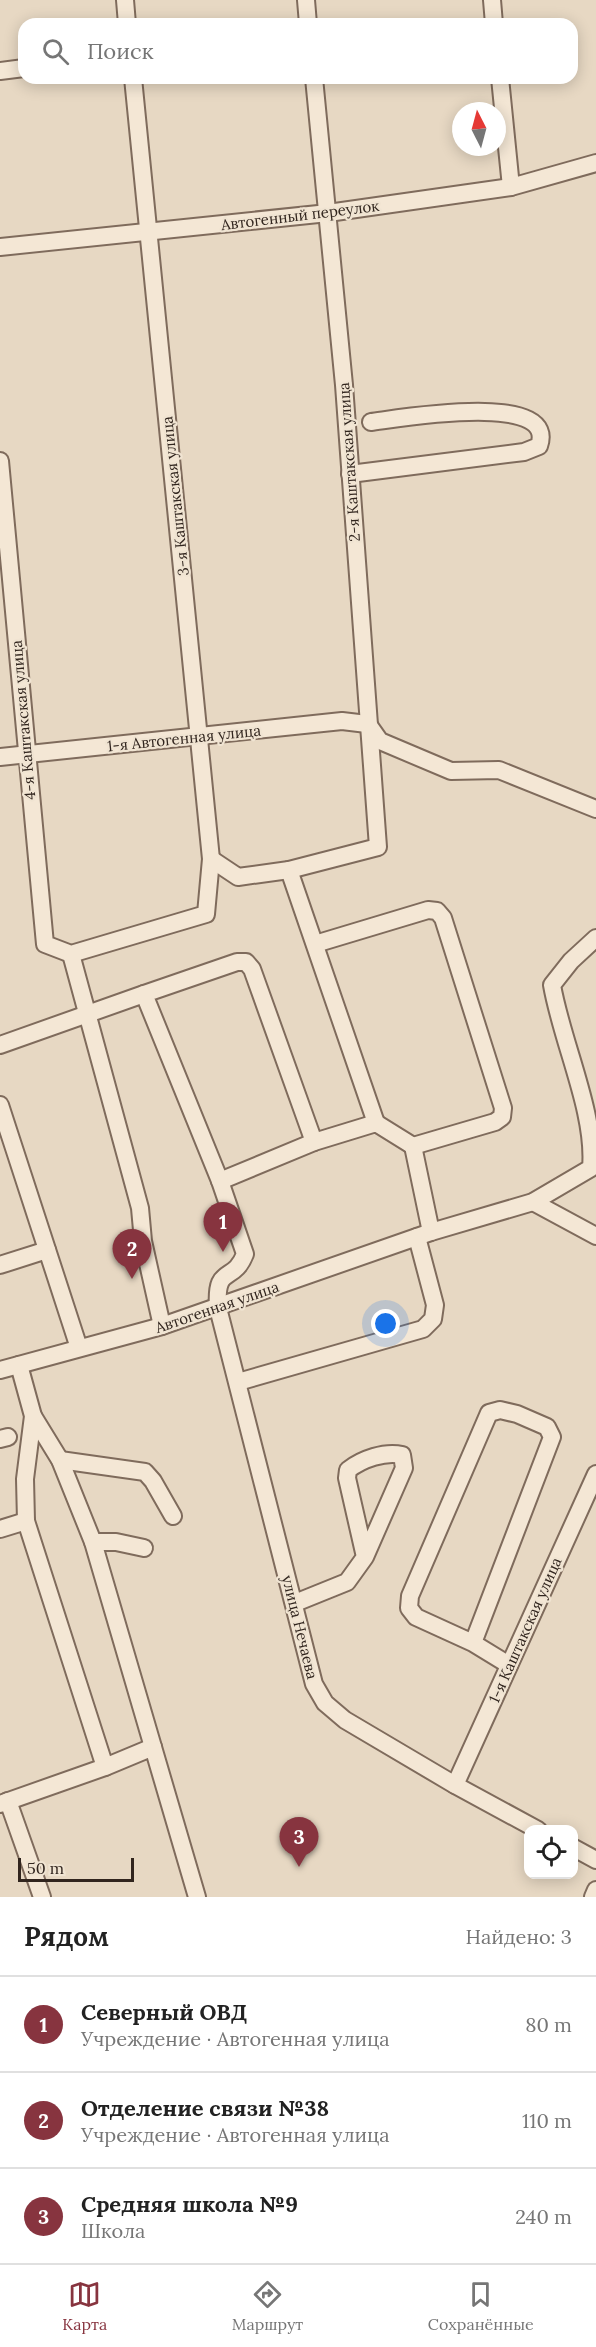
<!DOCTYPE html>
<html lang="ru">
<meta charset="utf-8">
<style>
body{margin:0;font-family:Lora,serif;background:#f6f6f6;color:#222}
.controls{position:absolute;right:18px;bottom:18px;display:grid;overflow:hidden;border-radius:12px;box-shadow:0 3px 15px #0003}
.controls button{width:54px;height:54px;display:grid;place-items:center;padding:0;border:0;border-bottom:2px solid #e0e0e0;background:#fff;color:#222;font:30px sans-serif}
.compass{position:absolute;left:452px;top:102px;width:54px;height:54px;border-radius:50%;background:#fff;box-shadow:0 3px 15px #0003;rotate:354deg}
.scale{position:absolute;left:18px;bottom:15px;width:116px;box-sizing:border-box;padding-left:6px;border:3px solid #31251e;border-top:0;font-size:16px;line-height:21px;white-space:nowrap;color:#31251e;-webkit-text-stroke:4px #f0e4d2;paint-order:stroke}
.you{position:absolute;left:386px;top:1324px;width:21px;height:21px;margin:-15px;border:4px solid #fff;border-radius:50%;background:#1a73e8;box-shadow:0 0 0 9px #1a73e833}
.badge{display:grid;place-items:center;width:39px;height:39px;border-radius:50%;background:#87343f;color:#fff;font-size:20px;font-weight:700}
.pin{position:absolute;translate:-50% -50px;filter:drop-shadow(0 2px 3px #0008)}
.pin::after{content:'';position:absolute;top:32px;width:21px;height:18px;background:inherit;clip-path:polygon(0 0,100% 0,50% 100%)}
.list{margin:0;padding:0;list-style:none}
h2{display:flex;justify-content:space-between;align-items:center;height:78px;margin:0;padding:0 24px;font-size:26px}
h2 small{font-size:20px;font-weight:400;color:#767676}
.list li{display:grid;grid-template-columns:39px 1fr auto;gap:18px;align-items:center;box-sizing:border-box;height:96px;padding:0 24px;border-top:2px solid #e0e0e0}
.list b{display:block;font-size:22px;white-space:nowrap}
.list p{margin:0;font-size:20px;white-space:nowrap;color:#767676}
.list em{font-size:20px;font-style:normal;color:#767676}
.icon{flex:none;width:33px;height:33px;fill:none;stroke:currentColor;stroke-width:2;stroke-linecap:round;stroke-linejoin:round}
.map{position:relative;flex:none;width:596px;height:1897px;overflow:hidden}
.search{position:absolute;background:#fff;box-shadow:0 3px 15px #0003;left:18px;right:18px;top:18px;height:66px;display:flex;align-items:center;gap:15px;box-sizing:border-box;padding:0 21px;border-radius:18px;color:#767676;font-size:22px}
.sheet{height:366px;background:#fff}
nav{display:flex;justify-content:space-around;align-items:center;box-sizing:border-box;height:84px;border-top:2px solid #e0e0e0;background:#fff;font-size:16px;color:#767676}
nav a{display:grid;justify-items:center;gap:3px}
nav .on{color:#87343f}
.map>svg:first-child{display:block}
.lines{fill:none;stroke-linecap:round;stroke-linejoin:round}
.minor-casing{stroke:#7f6b5c;stroke-width:20}
.minor{stroke:#f4e7d5;stroke-width:16}
.labels{text-anchor:middle;dominant-baseline:central;stroke-width:4.5;stroke-linejoin:round;paint-order:stroke}
.street-label{font-size:15px;fill:#31251e;stroke:#f0e4d2}
</style>
<div class="map">
<svg width="596" height="1897" viewBox="0 0 596 1897">
<rect width="100%" height="100%" fill="#e7d8c3"/>
<g class="lines">
<defs>
<g id="minor">
<path d="M125,0L127,24"/>
<path d="M306,0L308,24"/>
<path d="M492,0L494,24"/>
<path d="M0,71L24,68"/>
<path d="M500,78L511,187"/>
<path d="M0,247L328,213L511,187L596,163"/>
<path d="M0,461L45,944L71,954L206,914L211,859L133,78"/>
<path d="M350,474L524,452L539,446C559,390 397,419 371,422"/>
<path d="M368,724L380,741L451,771L499,770L596,809"/>
<path d="M0,757L342,721L367,724"/>
<path d="M211,859L238,877L289,870L378,847L344,385L314,78"/>
<path d="M289,870L376,1123"/>
<path d="M315,944L428,910L437,911L443,918L503,1108L502,1117L495,1122L413,1146L376,1123L314,1142L220,1181L245,1254C233,1285 215,1263 218,1308L314,1684L325,1703L345,1720L455,1785L538,1830"/>
<path d="M71,954L140,1208L143,1241L162,1326"/>
<path d="M0,1045L144,994"/>
<path d="M0,1105L79,1348"/>
<path d="M413,1146L431,1232"/>
<path d="M220,1181L144,994L237,962H246L252,969L314,1142"/>
<path d="M533,1202L596,1236"/>
<path d="M0,1265L47,1250"/>
<path d="M19,1365L33,1416L25,1479L26,1521L105,1767"/>
<path d="M0,1370L162,1326L431,1232L533,1202L591,1168C596,1113 562,1043 552,985L571,961L596,938"/>
<path d="M238,1382L423,1329L433,1319L435,1305L417,1237"/>
<path d="M33,1416L60,1460L93,1542L153,1747"/>
<path d="M0,1439L8,1437"/>
<path d="M60,1460L145,1472L153,1481L173,1516"/>
<path d="M0,1529L26,1521"/>
<path d="M93,1542H116L144,1548"/>
<path d="M295,1603L347,1582L365,1557L347,1478L348,1470C362,1459 385,1451 402,1455L404,1468L365,1557"/>
<path d="M473,1643L416,1617L409,1608L410,1596L489,1413L500,1410L517,1414L547,1427L552,1437L473,1643L509,1665"/>
<path d="M455,1785L596,1474"/>
<path d="M8,1801L42,1897"/>
<path d="M0,1804L105,1767L153,1747L197,1897"/>
<path d="M574,1848L596,1860"/>
<path d="M593,1897L596,1890"/>
</g>
</defs>
<use href="#minor" class="minor-casing"/>
<use href="#minor" class="minor"/>
</g>
<g class="labels">
<g class="street-label">
<text transform="translate(300 215) rotate(-7)">Автогенный переулок</text>
<text transform="translate(349 462) rotate(-94)">2-я Каштакская улица</text>
<text transform="translate(175 496) rotate(-96)">3-я Каштакская улица</text>
<text transform="translate(23 720) rotate(-95)">4-я Каштакская улица</text>
<text transform="translate(184 738) rotate(-6)">1-я Автогенная улица</text>
<text transform="translate(217 1307) rotate(-19)">Автогенная улица</text>
<text transform="translate(300 1627) rotate(76)">улица Нечаева</text>
<text transform="translate(525 1630) rotate(-66)">1-я Каштакская улица</text>
</g>
</g>
</svg>
<div class="controls">
<button><svg class="icon" aria-label="locate" viewBox="0 0 24 24"><circle cx="12" cy="12" r="6"/><path d="M12 2v4M12 18v4M2 12h4M18 12h4"/></svg></button>
</div>
<svg class="compass" viewBox="-18 -18 36 36"><path d="M0-13l5 13h-10z" fill="#e53935"/><path d="M0 13l5-13h-10z" fill="#767676"/></svg>
<div class="scale">50 m</div>
<div class="you"></div>
<div class="pin badge" style="left:223px;top:1252px">1</div>
<div class="pin badge" style="left:132px;top:1279px">2</div>
<div class="pin badge" style="left:299px;top:1867px">3</div>
<div class="search"><svg class="icon" aria-label="search" viewBox="0 0 24 24"><circle cx="10" cy="10" r="6"/><path d="M15 15l6 6"/></svg>Поиск</div>
</div>
<section class="sheet">
<h2>Рядом<small>Найдено: 3</small></h2>
<ul class="list">
<li><span class="badge">1</span><div><b>Северный ОВД</b><p>Учреждение · Автогенная улица</p></div><em>80 m</em></li>
<li><span class="badge">2</span><div><b>Отделение связи №38</b><p>Учреждение · Автогенная улица</p></div><em>110 m</em></li>
<li><span class="badge">3</span><div><b>Средняя школа №9</b><p>Школа</p></div><em>240 m</em></li>
</ul>
</section>
<nav>
<a class="on"><svg class="icon" aria-label="map" viewBox="0 0 24 24"><path d="M3 6l6-2 6 2 6-2v14l-6 2-6-2-6 2zM9 4v14M15 6v14"/></svg>Карта</a>
<a><svg class="icon" aria-label="directions" viewBox="0 0 24 24"><path d="M12 3l9 9-9 9-9-9zM9 14v-3h6M13 9l2 2-2 2"/></svg>Маршрут</a>
<a><svg class="icon" aria-label="saved" viewBox="0 0 24 24"><path d="M7 4h10v16l-5-4-5 4z"/></svg>Сохранённые</a>
</nav>
